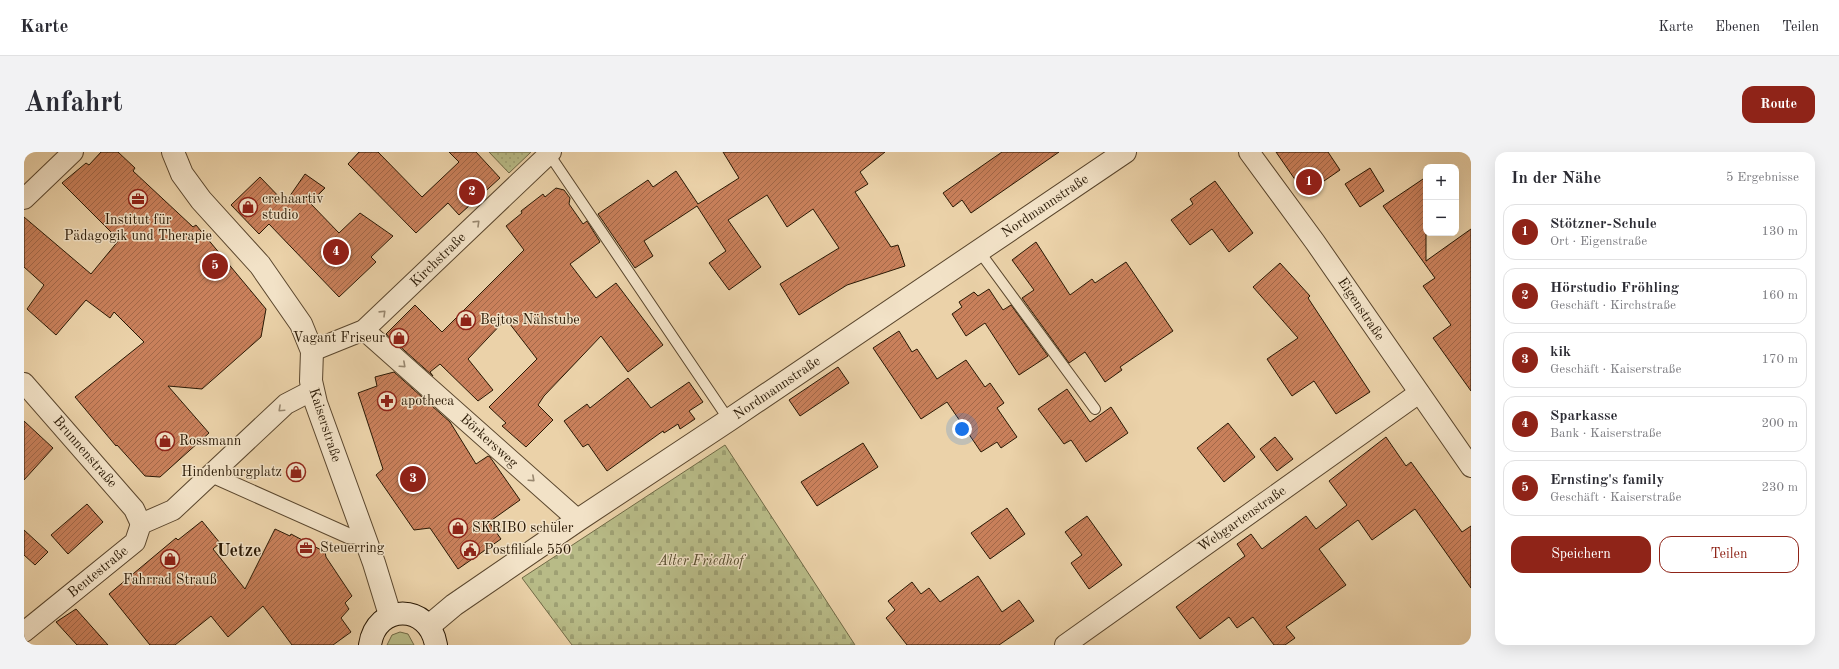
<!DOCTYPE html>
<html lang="de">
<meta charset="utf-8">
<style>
body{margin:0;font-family:"Old Standard TT",serif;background:#f2f2f3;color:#2b2b33}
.controls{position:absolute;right:12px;top:12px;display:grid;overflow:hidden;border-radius:8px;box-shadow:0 4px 16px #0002}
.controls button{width:36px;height:36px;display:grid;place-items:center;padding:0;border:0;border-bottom:1px solid #e1e1e2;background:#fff;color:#2b2b33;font:20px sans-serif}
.you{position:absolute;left:938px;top:277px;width:14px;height:14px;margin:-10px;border:3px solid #fff;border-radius:50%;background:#1a73e8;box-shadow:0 0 0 6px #1a73e833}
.badge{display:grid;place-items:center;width:26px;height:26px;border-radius:50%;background:#8f2418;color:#fff;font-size:13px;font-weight:700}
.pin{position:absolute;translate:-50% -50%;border:2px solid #fff;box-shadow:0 1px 4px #0006}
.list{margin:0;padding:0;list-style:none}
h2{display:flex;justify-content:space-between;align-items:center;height:52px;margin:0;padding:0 16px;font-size:17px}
h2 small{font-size:13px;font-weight:400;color:#7c7c81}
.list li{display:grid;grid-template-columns:26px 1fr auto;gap:12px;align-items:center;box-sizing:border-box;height:56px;margin:0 8px 8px;padding:0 8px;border:1px solid #e1e1e2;border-radius:12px}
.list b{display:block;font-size:15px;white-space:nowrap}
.list p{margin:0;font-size:13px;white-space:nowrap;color:#7c7c81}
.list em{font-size:13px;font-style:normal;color:#7c7c81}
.actions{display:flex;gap:8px;padding:12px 16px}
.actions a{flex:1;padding:9px 0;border:1px solid #8f2418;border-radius:12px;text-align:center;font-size:14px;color:#8f2418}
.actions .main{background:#8f2418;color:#fff}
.map{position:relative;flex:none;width:1447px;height:493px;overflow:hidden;border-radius:12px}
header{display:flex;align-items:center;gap:24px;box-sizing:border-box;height:56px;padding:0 20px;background:#fff;border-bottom:1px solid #e1e1e2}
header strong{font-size:19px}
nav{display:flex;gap:22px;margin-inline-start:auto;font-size:14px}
.intro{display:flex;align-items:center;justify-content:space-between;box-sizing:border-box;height:96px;padding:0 24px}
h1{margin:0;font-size:28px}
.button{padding:10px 18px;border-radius:12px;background:#8f2418;color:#fff;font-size:14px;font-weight:700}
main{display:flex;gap:24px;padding:0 24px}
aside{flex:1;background:#fff;border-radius:12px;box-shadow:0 4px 16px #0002}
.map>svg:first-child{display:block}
.grass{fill:#b8bb87;stroke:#706a46}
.cemetery{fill:url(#cemetery-stones);stroke:#706a46}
.park{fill:url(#park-dots);stroke:#706a46}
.building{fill:url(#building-hatch);stroke:#291804}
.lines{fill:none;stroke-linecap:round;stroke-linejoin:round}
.service-casing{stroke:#5a462d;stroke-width:12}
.pedestrian-casing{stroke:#5a462d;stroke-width:17}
.minor-casing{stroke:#5a462d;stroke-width:22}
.tertiary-casing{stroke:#5a462d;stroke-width:24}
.secondary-casing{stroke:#291804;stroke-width:24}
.service{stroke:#f2e2c7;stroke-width:10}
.pedestrian{stroke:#f2e2c7;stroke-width:15}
.minor{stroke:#f2e2c7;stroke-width:20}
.tertiary{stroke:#f2e2c7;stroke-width:22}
.secondary{stroke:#f2e2c7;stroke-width:22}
.oneway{stroke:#98876f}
.labels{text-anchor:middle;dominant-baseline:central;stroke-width:3;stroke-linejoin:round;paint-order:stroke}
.poi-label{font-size:14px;fill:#291804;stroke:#f2e2c7;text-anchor:start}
.street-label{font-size:14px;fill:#291804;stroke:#f2e2c7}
.park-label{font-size:14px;font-style:italic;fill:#54492b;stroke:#f2e2c7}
.district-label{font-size:18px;font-weight:bold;fill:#291804;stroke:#f2e2c7}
</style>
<header>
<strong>Karte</strong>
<nav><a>Karte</a><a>Ebenen</a><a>Teilen</a></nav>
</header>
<div class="intro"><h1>Anfahrt</h1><a class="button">Route</a></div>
<main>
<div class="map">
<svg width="1447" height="493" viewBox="0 0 1447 493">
<defs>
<pattern id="cemetery-stones" width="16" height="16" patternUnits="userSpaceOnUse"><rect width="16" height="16" fill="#b8bb87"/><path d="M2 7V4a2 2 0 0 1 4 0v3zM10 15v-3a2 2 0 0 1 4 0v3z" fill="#9ea073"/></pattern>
<pattern id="park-dots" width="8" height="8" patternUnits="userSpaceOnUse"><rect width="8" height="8" fill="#b8bb87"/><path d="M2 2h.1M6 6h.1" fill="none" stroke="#9ea073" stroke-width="1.8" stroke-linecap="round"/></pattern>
<pattern id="building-hatch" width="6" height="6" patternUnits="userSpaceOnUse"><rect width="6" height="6" fill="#c9805b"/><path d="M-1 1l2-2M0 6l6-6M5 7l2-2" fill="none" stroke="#a36849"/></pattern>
</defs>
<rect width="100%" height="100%" fill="#ebd2a9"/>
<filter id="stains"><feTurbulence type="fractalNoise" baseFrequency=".005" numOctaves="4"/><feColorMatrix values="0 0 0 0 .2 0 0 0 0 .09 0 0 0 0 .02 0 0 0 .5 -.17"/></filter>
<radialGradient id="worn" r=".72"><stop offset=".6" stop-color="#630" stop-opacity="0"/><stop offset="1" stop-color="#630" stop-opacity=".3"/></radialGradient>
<path class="grass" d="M376,480L384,482L390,493H363L368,483Z"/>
<path class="cemetery" d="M701,293L831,493H548L498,426Z"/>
<path class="park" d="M465,0H507L485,21Z"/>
<g class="building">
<path d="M77,0H94L111,16L109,19L169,75L172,73L242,157L237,185L178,237L144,234L185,281L136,325L121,324L93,293L92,294L51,245L120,190L90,160L86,166L62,148L32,183L3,157L20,133L0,115V65L67,122L95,88L38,31L62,11L65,13Z"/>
<path d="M335,0H354L398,45L435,10L425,0H452L476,26L435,63L424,51L392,81L324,12Z"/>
<path d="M699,0H861L836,20L844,32L831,40L867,95L874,93L881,114L823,133L775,163L756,132L815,96L789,57L763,75L743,43L704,68L737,115L705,138L685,111L702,99L673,54L620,89L629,104L611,116L574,62L624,28L629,35L652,19L674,52L715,26Z"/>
<path d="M978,0H1035L947,61L938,48L929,55L919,41Z"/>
<path d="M1252,0H1304L1316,18L1281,42Z"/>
<path d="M1346,16L1360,39L1336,55L1321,32Z"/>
<path d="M281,22L301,36L286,51L315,81L336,61L369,84L347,105L352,110L315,145L245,72L235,82L207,53L236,25L261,51Z"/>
<path d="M1402,25V109L1447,77V239L1409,186L1427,173L1399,134L1411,126L1359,54Z"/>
<path d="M1191,29L1229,81L1205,100L1188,77L1166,93L1147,68L1169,52L1166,47Z"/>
<path d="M532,36L540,38L546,46L545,52L559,72L563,69L576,90L546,112L572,146L592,131L639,193L604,220L577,184L520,244L514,253L529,268L502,295L478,274L482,271L465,255L513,207L482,167L444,207L469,238L454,249L416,212L406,220L409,224L362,182L391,153L418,180L500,98L482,74L498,61L497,59L519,42L521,45Z"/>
<path d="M1012,90L1046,143L1068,127L1071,131L1102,110L1149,179L1096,215L1098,218L1081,230L1061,200L1045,211L998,146L1010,138L988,108Z"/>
<path d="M1256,111L1286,144L1284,146L1346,240L1312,262L1290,229L1268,244L1243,207L1274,186L1229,135Z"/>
<path d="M965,137L979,158L987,153L1024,204L995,223L961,171L942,184L928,162L938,155L935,150L950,140L954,144Z"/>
<path d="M875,179L888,200L893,197L913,227L942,208L961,235L966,231L980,251L973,256L993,285L977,296L973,290L957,300L923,250L897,267L849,196Z"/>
<path d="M814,215L825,231L776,264L765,248Z"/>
<path d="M370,220L426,270L452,312L464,304L466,305L496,348L465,370L477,387L434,417L406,376L390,378L352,323L359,317L334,241L353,234L351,225Z"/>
<path d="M604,226L627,256L665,230L679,250L665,259L671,267L656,277L654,272L640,281L639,279L583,319L564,292L559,295L540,269L563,252L566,256Z"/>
<path d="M1043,237L1066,270L1087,255L1104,281L1062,310L1047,288L1040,292L1014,257Z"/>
<path d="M0,269L29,296L0,328Z"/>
<path d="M1204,271L1231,305L1200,330L1173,296Z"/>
<path d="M1251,285L1269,307L1253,319L1236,297Z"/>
<path d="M1362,285L1382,314L1387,310L1438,380L1447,374V436L1391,357L1348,388L1334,368L1295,397L1322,433L1262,475L1271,486L1261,493H1250L1229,465L1213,476L1205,465L1176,487L1152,455L1221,404L1213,392L1227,382L1238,397L1282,364L1292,377L1323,353L1305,329Z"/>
<path d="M839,291L854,315L793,354L777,330Z"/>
<path d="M63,352L79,370L44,402L27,383Z"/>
<path d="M983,356L1001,382L966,407L947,381Z"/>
<path d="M1063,364L1098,413L1065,437L1047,411L1058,403L1041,380Z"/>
<path d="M178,369L196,391L189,397L221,437L251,377L266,384L267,382L301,400L302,405L328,444L321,451L325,457L317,466L327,480L309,493H268L239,454L204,485L187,464L151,493H126L85,442L152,386L154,388Z"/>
<path d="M0,378L24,400L11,413L0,403Z"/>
<path d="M954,424L978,460L995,448L1010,469L975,493H883L862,466L871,458L864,449L888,430L897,442L905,436L916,450Z"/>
<path d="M52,457L84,493H53L32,470Z"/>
</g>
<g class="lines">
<defs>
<g id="service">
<path d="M525,2L705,268"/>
<path d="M955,99L1071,257"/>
</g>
<path id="pedestrian" d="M186,322L325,384H340"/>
<g id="minor">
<path d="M1225,0L1291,90L1447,315"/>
<path d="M0,47L49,0"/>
<path d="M340,178L554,368"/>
<path d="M288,199L340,178L527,0"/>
<path d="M0,231L110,357L117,372"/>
<path d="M0,480L111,390L117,372L149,358L262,252L289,238"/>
<path d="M1041,493L1395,241"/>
</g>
<g id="tertiary">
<path d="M149,0L158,22L177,48L236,113L277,172L288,199L287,229L292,251L350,411L366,463"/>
<path d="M405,474L430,453L554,368L705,268L1101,0"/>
</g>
<path id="secondary" d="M346,493C352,451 405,451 412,493"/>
</defs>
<use href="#service" class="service-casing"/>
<use href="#pedestrian" class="pedestrian-casing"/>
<use href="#minor" class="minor-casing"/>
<use href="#tertiary" class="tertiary-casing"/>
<use href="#secondary" class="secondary-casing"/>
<use href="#service" class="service"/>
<use href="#pedestrian" class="pedestrian"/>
<use href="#minor" class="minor"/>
<use href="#tertiary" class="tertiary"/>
<use href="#secondary" class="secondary"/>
</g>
<defs><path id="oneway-chevron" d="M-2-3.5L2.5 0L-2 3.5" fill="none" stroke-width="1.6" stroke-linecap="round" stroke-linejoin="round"/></defs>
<g class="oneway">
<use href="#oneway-chevron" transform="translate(453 71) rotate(-44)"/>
<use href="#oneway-chevron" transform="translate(359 161) rotate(-44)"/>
<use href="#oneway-chevron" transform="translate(379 213) rotate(42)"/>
<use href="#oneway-chevron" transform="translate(257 257) rotate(137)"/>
<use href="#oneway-chevron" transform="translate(508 327) rotate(42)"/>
</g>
<defs>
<symbol id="office-ring" viewBox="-11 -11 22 22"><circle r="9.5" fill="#f2e2c7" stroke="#8f2418" stroke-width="1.5"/><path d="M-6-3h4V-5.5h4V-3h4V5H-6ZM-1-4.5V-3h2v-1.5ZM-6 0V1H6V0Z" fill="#8f2418"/></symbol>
<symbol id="shop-ring" viewBox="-11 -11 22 22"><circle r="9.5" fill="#f2e2c7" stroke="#8f2418" stroke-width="1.5"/><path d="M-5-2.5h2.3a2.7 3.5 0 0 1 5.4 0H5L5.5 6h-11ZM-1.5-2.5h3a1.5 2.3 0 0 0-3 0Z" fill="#8f2418"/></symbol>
<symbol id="pharmacy-ring" viewBox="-11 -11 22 22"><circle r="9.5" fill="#f2e2c7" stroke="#8f2418" stroke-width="1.5"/><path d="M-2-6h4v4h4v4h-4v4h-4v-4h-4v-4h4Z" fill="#8f2418"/></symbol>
<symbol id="civic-ring" viewBox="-11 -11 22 22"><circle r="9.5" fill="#f2e2c7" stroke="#8f2418" stroke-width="1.5"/><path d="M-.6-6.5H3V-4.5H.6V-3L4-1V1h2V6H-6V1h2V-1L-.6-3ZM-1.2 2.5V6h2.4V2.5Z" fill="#8f2418"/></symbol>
</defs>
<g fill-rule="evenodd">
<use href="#office-ring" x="103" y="36" width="22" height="22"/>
<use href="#shop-ring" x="213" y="44" width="22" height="22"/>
<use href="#shop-ring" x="431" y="157" width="22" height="22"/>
<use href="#shop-ring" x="364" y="175" width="22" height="22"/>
<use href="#pharmacy-ring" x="352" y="238" width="22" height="22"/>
<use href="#shop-ring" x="130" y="278" width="22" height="22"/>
<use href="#shop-ring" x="261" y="309" width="22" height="22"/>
<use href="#shop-ring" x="423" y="365" width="22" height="22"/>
<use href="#office-ring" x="271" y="385" width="22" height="22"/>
<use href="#civic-ring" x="435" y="387" width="22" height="22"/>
<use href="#shop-ring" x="135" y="396" width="22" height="22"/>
</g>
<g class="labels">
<g class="poi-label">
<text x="238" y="47">crehaartiv<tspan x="238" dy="16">studio</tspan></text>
<text x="114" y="68" text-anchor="middle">Institut für<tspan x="114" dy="16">Pädagogik und Therapie</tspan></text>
<text x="456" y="168">Bejtos Nähstube</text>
<text x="361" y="186" text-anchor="end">Vagant Friseur</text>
<text x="377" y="249">apotheca</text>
<text x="155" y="289">Rossmann</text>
<text x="258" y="320" text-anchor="end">Hindenburgplatz</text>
<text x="448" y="376">SKRIBO schüler</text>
<text x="296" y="396">Steuerring</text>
<text x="460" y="398">Postfiliale 550</text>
<text x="146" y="428" text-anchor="middle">Fahrrad Strauß</text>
</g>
<g class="street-label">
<text transform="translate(1021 54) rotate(-34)">Nordmannstraße</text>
<text transform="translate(414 108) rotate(-44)">Kirchstraße</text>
<text transform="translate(1337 157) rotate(56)">Eigenstraße</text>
<text transform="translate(753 236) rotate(-34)">Nordmannstraße</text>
<text transform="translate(301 273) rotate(72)">Kaiserstraße</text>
<text transform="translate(465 289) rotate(42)">Börkersweg</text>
<text transform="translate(61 300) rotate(49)">Brunnenstraße</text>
<text transform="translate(1218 367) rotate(-35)">Webgartenstraße</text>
<text transform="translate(74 420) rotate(-39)">Bentestraße</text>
</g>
<g class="park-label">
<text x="677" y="409">Alter Friedhof</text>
</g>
<g class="district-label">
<text x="215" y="399">Uetze</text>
</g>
</g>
<rect width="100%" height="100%" filter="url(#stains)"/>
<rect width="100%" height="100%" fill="url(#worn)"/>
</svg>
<div class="controls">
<button>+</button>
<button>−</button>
</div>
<div class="you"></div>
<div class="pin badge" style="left:1285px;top:30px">1</div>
<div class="pin badge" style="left:448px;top:40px">2</div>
<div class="pin badge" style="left:389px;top:327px">3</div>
<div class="pin badge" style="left:312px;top:100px">4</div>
<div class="pin badge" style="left:191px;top:114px">5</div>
</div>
<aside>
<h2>In der Nähe<small>5 Ergebnisse</small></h2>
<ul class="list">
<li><span class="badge">1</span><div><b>Stötzner-Schule</b><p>Ort · Eigenstraße</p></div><em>130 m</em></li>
<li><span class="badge">2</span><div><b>Hörstudio Fröhling</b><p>Geschäft · Kirchstraße</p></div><em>160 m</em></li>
<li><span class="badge">3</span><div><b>kik</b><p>Geschäft · Kaiserstraße</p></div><em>170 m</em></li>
<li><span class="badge">4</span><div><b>Sparkasse</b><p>Bank · Kaiserstraße</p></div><em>200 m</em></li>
<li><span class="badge">5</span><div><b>Ernsting's family</b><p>Geschäft · Kaiserstraße</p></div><em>230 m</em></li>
</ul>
<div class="actions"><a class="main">Speichern</a><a>Teilen</a></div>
</aside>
</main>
